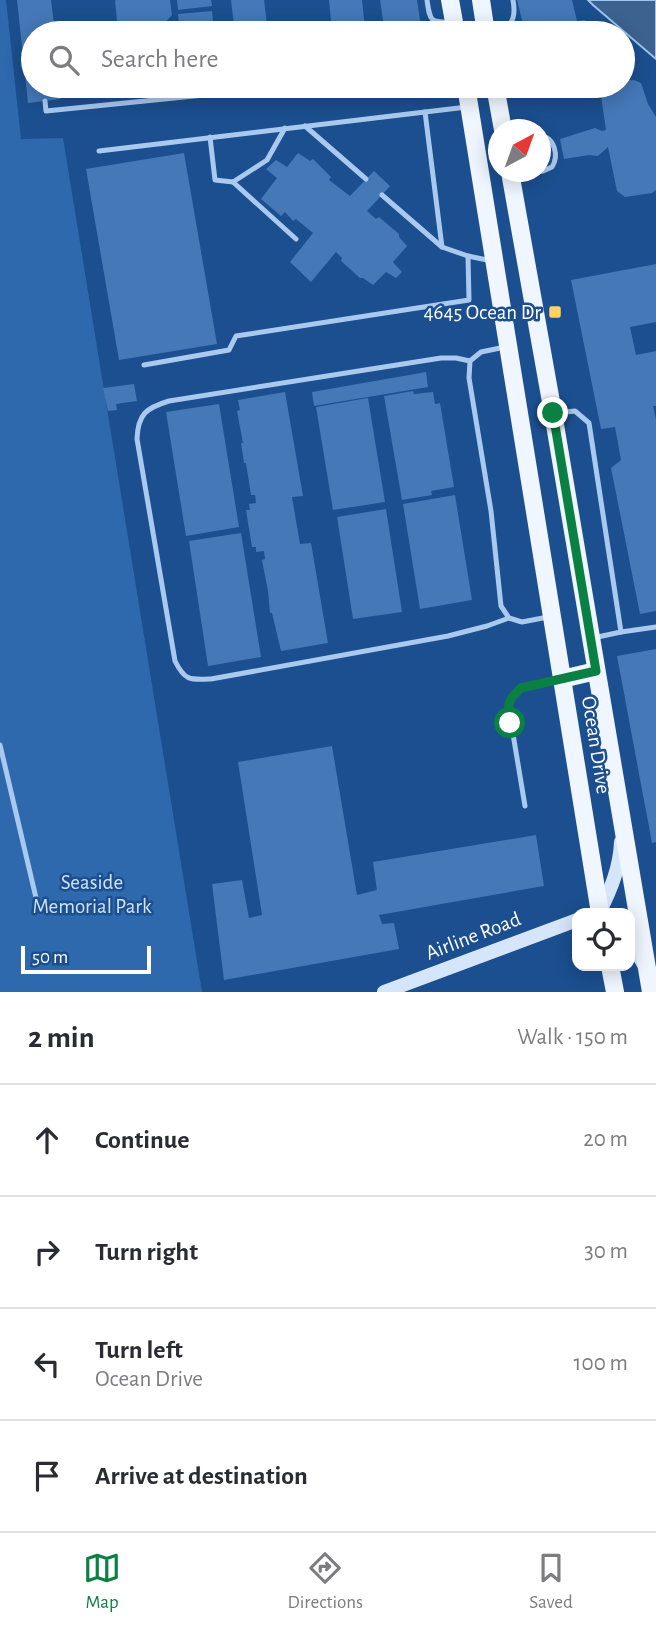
<!DOCTYPE html>
<meta charset="utf-8">
<style>
body{margin:0;font-family:"Alegreya Sans",sans-serif;background:#f2f2f3;color:#2b2b33}
.controls{position:absolute;right:21px;bottom:21px;display:grid;overflow:hidden;border-radius:14px;box-shadow:0 4px 18px #0003}
.controls button{width:63px;height:63px;display:grid;place-items:center;padding:0;border:0;border-bottom:2px solid #e1e1e2;background:#fff;color:#2b2b33;font:35px sans-serif}
.compass{position:absolute;left:488px;top:119px;width:63px;height:63px;border-radius:50%;background:#fff;box-shadow:0 4px 18px #0003;rotate:41deg}
.scale{position:absolute;left:21px;bottom:18px;width:130px;box-sizing:border-box;padding-left:7px;border:4px solid #fff;border-top:0;font-size:19px;line-height:24px;white-space:nowrap;color:#fff;-webkit-text-stroke:5px #1b4f8f;paint-order:stroke}
.stop{position:absolute;width:21px;height:21px;margin:-16px;border:5px solid #0b8043;border-radius:50%;background:#fff}
.stop.end{background:#0b8043;border-color:#fff;box-shadow:0 2px 7px #0008}
.list{margin:0;padding:0;list-style:none}
h2{display:flex;justify-content:space-between;align-items:center;height:91px;margin:0;padding:0 28px;font-size:30px}
h2 small{font-size:23px;font-weight:400;color:#7c7c81}
.list li{display:grid;grid-template-columns:46px 1fr auto;gap:21px;align-items:center;box-sizing:border-box;height:112px;padding:0 28px;border-top:2px solid #e1e1e2}
.list b{display:block;font-size:26px;white-space:nowrap}
.list p{margin:0;font-size:23px;white-space:nowrap;color:#7c7c81}
.list em{font-size:23px;font-style:normal;color:#7c7c81}
.icon{flex:none;width:38px;height:38px;fill:none;stroke:currentColor;stroke-width:2;stroke-linecap:round;stroke-linejoin:round}
.map{position:relative;flex:none;width:656px;height:992px;overflow:hidden}
.search{position:absolute;background:#fff;box-shadow:0 4px 18px #0003;left:21px;right:21px;top:21px;height:77px;display:flex;align-items:center;gap:18px;box-sizing:border-box;padding:0 24px;border-radius:38px;color:#7c7c81;font-size:26px}
.sheet{height:539px;background:#fff}
nav{display:flex;justify-content:space-around;align-items:center;box-sizing:border-box;height:98px;border-top:2px solid #e1e1e2;background:#fff;font-size:19px;color:#7c7c81}
nav a{display:grid;justify-items:center;gap:4px}
nav .on{color:#0b8043}
.map>svg:first-child{display:block}
.green{fill:#2e69ad}
.water{fill:#3c6290;stroke:#9cc4f0;stroke-width:2}
.building{fill:#4478b7}
.lines{fill:none;stroke-linecap:round;stroke-linejoin:round}
.service{stroke:#a9c9ee;stroke-width:5}
.secondary{stroke:#d6e6fa;stroke-width:14}
.primary{stroke:#f0f6ff;stroke-width:18}
.route{stroke:#0b8043;stroke-width:9}
.poi-dot{fill:#ffd166;stroke:#1b4f8f;stroke-width:2.5}
.labels{text-anchor:middle;dominant-baseline:central;stroke-width:5;stroke-linejoin:round;paint-order:stroke}
.poi-label{font-size:21px;fill:#fff;stroke:#1b4f8f;text-anchor:end}
.street-label{font-size:21px;fill:#fff;stroke:#1b4f8f}
.park-label{font-size:21px;fill:#cfe3fa;stroke:#1b4f8f}
</style>
<div class="map">
<svg width="656" height="992" viewBox="0 0 656 992">
<rect width="100%" height="100%" fill="#1b4f8f"/>
<path class="green" d="M0,0H6L21,139L63,138L202,992H0Z"/>
<path class="water" d="M588,0H656V59L593,5Z"/>
<g class="building">
<path d="M17,0H51L55,33H33V86H60L61,99L28,103Z"/>
<path d="M116,0H170L172,15L155,33H131L117,21L115,1Z"/>
<path d="M177,0H211L212,6L178,10Z"/>
<path d="M231,0H264L268,33H235Z"/>
<path d="M329,0H362L365,28L332,32Z"/>
<path d="M380,0H417L422,33H385Z"/>
<path d="M517,0H572L577,21L585,20L589,33H535L532,22L523,24Z"/>
<path d="M212,11L214,33H180L178,14Z"/>
<path d="M634,80L641,83L648,104L656,117V190L652,193L625,197L617,191L608,147L598,156L589,155L564,159L560,139L595,128L602,131L606,130L601,96L605,87L607,86H623V81Z"/>
<path d="M184,153L217,344L119,360L86,169Z"/>
<path d="M298,153L310,161L313,159L331,177L329,180L350,196L374,171L390,186L367,211L376,219L379,217L399,234V237L407,246L393,262L402,272L396,278L386,272L373,285L363,278H360L341,261L342,258L336,252L311,282L290,262L313,233L296,219L293,221L285,212L281,216L261,199L277,178L266,169L276,160L287,167Z"/>
<path d="M656,264V322L630,327L636,355L656,351V406H653L656,420V611L640,614L611,468L621,460L615,427L601,429L571,280Z"/>
<path d="M426,372L428,387L314,406L312,392Z"/>
<path d="M134,384L137,401L116,404L117,410L108,411L103,388Z"/>
<path d="M413,391L414,394L433,392L435,404L440,403L454,487L431,491L432,495L402,500L384,396Z"/>
<path d="M285,392L303,496L292,497L300,544L311,543L328,643L281,651L272,613H270L268,591L262,560L265,559L264,551L256,552V547H252L246,510H250L249,504L256,503L255,495H251L246,463H244L241,443H243L237,411L240,410L238,400Z"/>
<path d="M368,398L385,502L333,510L316,407Z"/>
<path d="M219,404L239,527L186,536L166,412Z"/>
<path d="M455,495L472,600L420,609L403,504Z"/>
<path d="M386,509L402,612L353,619L337,517Z"/>
<path d="M241,533L261,657L208,666L189,541Z"/>
<path d="M656,649V842L652,843L617,656Z"/>
<path d="M332,746L357,895L377,890L373,862L536,835L544,886L379,915L382,924L394,923L399,949L224,980L212,884L242,880L249,918L262,915L238,762Z"/>
</g>
<g class="lines">
<g class="service">
<path d="M427,0C430,21 430,23 452,22"/>
<path d="M489,33C510,29 517,22 513,0"/>
<path d="M380,86L396,89L429,86"/>
<path d="M45,101L46,111L292,86"/>
<path d="M305,126L366,179"/>
<path d="M210,137L215,180L233,182L267,160L285,128"/>
<path d="M99,151L425,112"/>
<path d="M514,175L543,171L552,167C559,156 555,137 540,136"/>
<path d="M233,182L296,239"/>
<path d="M382,195L442,247L468,256L492,261"/>
<path d="M442,247L425,112L467,107"/>
<path d="M505,347L481,352L470,361L469,378L491,511L501,606L509,618L522,622L548,617"/>
<path d="M470,361L456,358H441L169,401C146,408 138,414 137,439L175,661C185,681 190,680 211,679L448,636L487,626L509,618"/>
<path d="M144,365L229,350L236,336L469,300L468,256"/>
<path d="M556,413L575,411L589,423L621,632L656,627"/>
<path d="M593,638L621,632"/>
<path d="M0,745L37,902"/>
<path d="M525,806L508,704C519,682 537,684 559,680"/>
</g>
<g class="secondary">
<path d="M595,913L600,911C611,889 620,867 621,842"/>
<path d="M630,940L643,963"/>
<path d="M384,992L577,920"/>
</g>
<g class="primary">
<path d="M450,0L456,33"/>
<path d="M481,0L486,33"/>
<path d="M466,86L600,913"/>
<path d="M495,86L503,130"/>
<path d="M510,172L553,413L651,992"/>
<path d="M562,679L596,671"/>
<path d="M610,966L615,992"/>
</g>
</g>
<g class="lines">
<path class="route" d="M510,723C507,706 507,700 521,688L596,671L553,413"/>
</g>
<rect class="poi-dot" x="548" y="305" width="14" height="14" rx="3.5"/>
<g class="labels">
<g class="poi-label">
<text x="541" y="312">4645 Ocean Dr</text>
</g>
<g class="street-label">
<text transform="translate(596 745) rotate(81)">Ocean Drive</text>
<text transform="translate(473 936) rotate(-21)">Airline Road</text>
</g>
<g class="park-label">
<text x="92" y="882">Seaside<tspan x="92" dy="24">Memorial Park</tspan></text>
</g>
</g>
</svg>
<div class="controls">
<button><svg class="icon" aria-label="locate" viewBox="0 0 24 24"><circle cx="12" cy="12" r="6"/><path d="M12 2v4M12 18v4M2 12h4M18 12h4"/></svg></button>
</div>
<svg class="compass" viewBox="-18 -18 36 36"><path d="M0-13l5 13h-10z" fill="#e53935"/><path d="M0 13l5-13h-10z" fill="#7c7c81"/></svg>
<div class="scale">50 m</div>
<div class="stop" style="left:510px;top:723px"></div>
<div class="stop end" style="left:553px;top:413px"></div>
<div class="search"><svg class="icon" aria-label="search" viewBox="0 0 24 24"><circle cx="10" cy="10" r="6"/><path d="M15 15l6 6"/></svg>Search here</div>
</div>
<section class="sheet">
<h2>2 min<small>Walk · 150 m</small></h2>
<ul class="list">
<li><svg class="icon" aria-label="ahead" viewBox="0 0 24 24"><path d="M12 20V5M6 11l6-6 6 6"/></svg><div><b>Continue</b></div><em>20 m</em></li>
<li><svg class="icon" aria-label="right" viewBox="0 0 24 24"><path d="M7 20v-9h11M14 6l5 5-5 5"/></svg><div><b>Turn right</b></div><em>30 m</em></li>
<li><svg class="icon" aria-label="left" viewBox="0 0 24 24"><path d="M17 20v-9H6M10 6l-5 5 5 5"/></svg><div><b>Turn left</b><p>Ocean Drive</p></div><em>100 m</em></li>
<li><svg class="icon" aria-label="arrive" viewBox="0 0 24 24"><path d="M6 21V4h12l-3 4 3 4H6"/></svg><div><b>Arrive at destination</b></div></li>
</ul>
</section>
<nav>
<a class="on"><svg class="icon" aria-label="map" viewBox="0 0 24 24"><path d="M3 6l6-2 6 2 6-2v14l-6 2-6-2-6 2zM9 4v14M15 6v14"/></svg>Map</a>
<a><svg class="icon" aria-label="directions" viewBox="0 0 24 24"><path d="M12 3l9 9-9 9-9-9zM9 14v-3h6M13 9l2 2-2 2"/></svg>Directions</a>
<a><svg class="icon" aria-label="saved" viewBox="0 0 24 24"><path d="M7 4h10v16l-5-4-5 4z"/></svg>Saved</a>
</nav>
